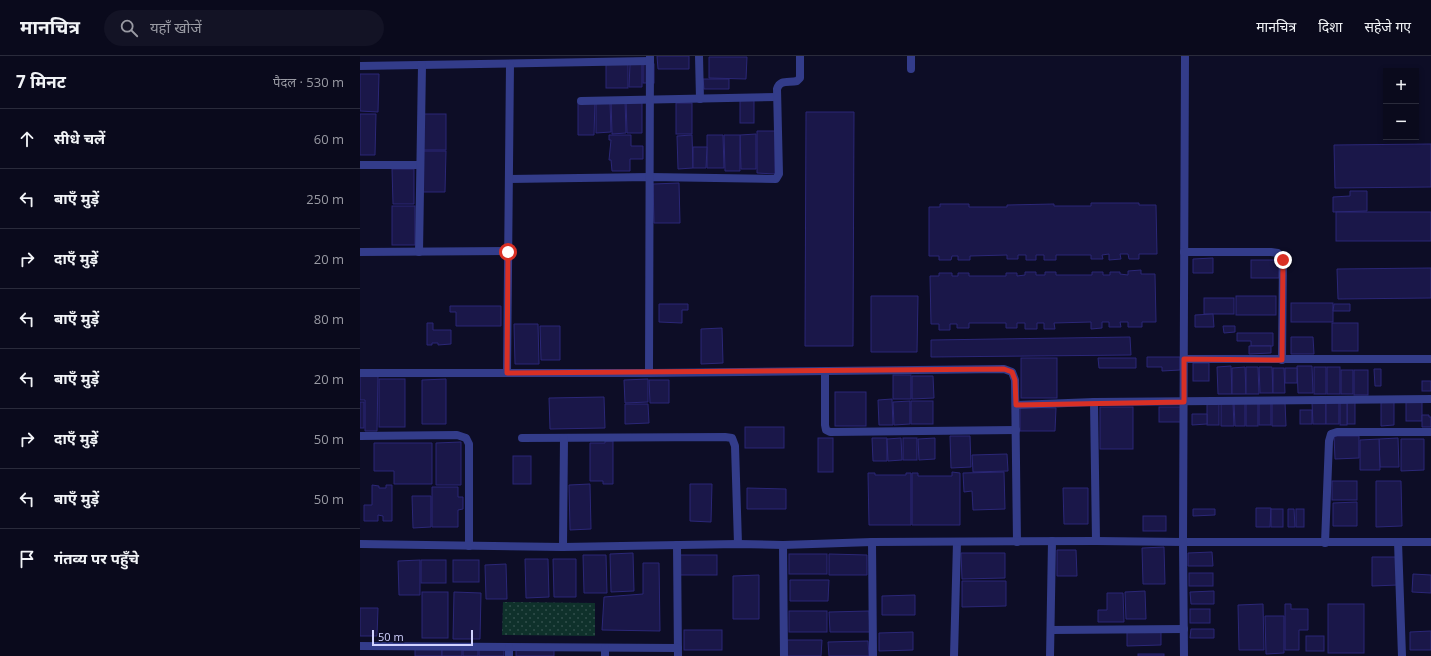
<!DOCTYPE html>
<html lang="hi">
<meta charset="utf-8">
<style>
body{margin:0;font-family:"Open Sans","Noto Sans Devanagari",sans-serif;background:#131325;color:#f1f3f6}
.controls{position:absolute;right:12px;top:12px;display:grid;overflow:hidden;border-radius:0px;box-shadow:0 2px 6px #0003}
.controls button{width:36px;height:36px;display:grid;place-items:center;padding:0;border:0;border-bottom:1px solid #2a2b3b;background:#0a0a1c;color:#f1f3f6;font:20px sans-serif}
.scale{position:absolute;left:12px;bottom:10px;width:101px;box-sizing:border-box;padding-left:4px;border:2px solid #d2d3ff;border-top:0;font-size:11px;line-height:14px;white-space:nowrap;color:#d2d3ff;-webkit-text-stroke:3px #0d0d26;paint-order:stroke}
.stop{position:absolute;width:12px;height:12px;margin:-9px;border:3px solid #d93025;border-radius:50%;background:#fff}
.stop.end{background:#d93025;border-color:#fff;box-shadow:0 1px 4px #0008}
.list{margin:0;padding:0;list-style:none}
h2{display:flex;justify-content:space-between;align-items:center;height:52px;margin:0;padding:0 16px;font-size:17px}
h2 small{font-size:13px;font-weight:400;color:#999aa3}
.list li{display:grid;grid-template-columns:26px 1fr auto;gap:12px;align-items:center;box-sizing:border-box;height:60px;padding:0 16px;border-top:1px solid #2a2b3b}
.list b{display:block;font-size:15px;white-space:nowrap}
.list em{font-size:13px;font-style:normal;color:#999aa3}
.icon{flex:none;width:22px;height:22px;fill:none;stroke:currentColor;stroke-width:2;stroke-linecap:round;stroke-linejoin:round}
.map{position:relative;flex:none;width:1071px;height:600px;overflow:hidden}
header{display:flex;align-items:center;gap:24px;box-sizing:border-box;height:56px;padding:0 20px;background:#0a0a1c;border-bottom:1px solid #2a2b3b}
header strong{font-size:19px}
nav{display:flex;gap:22px;margin-inline-start:auto;font-size:14px}
.search{width:280px;height:36px;background:#131325;display:flex;align-items:center;gap:10px;box-sizing:border-box;padding:0 14px;border-radius:22px;color:#999aa3;font-size:15px}
main{display:flex}
aside{flex:1;background:#0a0a1c}
.map>svg:first-child{display:block}
.green{fill:url(#green-dots)}
.building{fill:#1a1749;stroke:#2b2777}
.lines{fill:none;stroke-linecap:round;stroke-linejoin:round}
.minor{stroke:#333c8a;stroke-width:8}
.tertiary{stroke:#333c8a;stroke-width:8}
.route{stroke:#d93025;stroke-width:5}
</style>
<header>
<strong>मानचित्र</strong>
<div class="search"><svg class="icon" aria-label="search" viewBox="0 0 24 24"><circle cx="10" cy="10" r="6"/><path d="M15 15l6 6"/></svg>यहाँ खोजें</div>
<nav><a>मानचित्र</a><a>दिशा</a><a>सहेजे गए</a></nav>
</header>
<main>
<aside>
<h2>7 मिनट<small>पैदल · 530 m</small></h2>
<ul class="list">
<li><svg class="icon" aria-label="ahead" viewBox="0 0 24 24"><path d="M12 20V5M6 11l6-6 6 6"/></svg><div><b>सीधे चलें</b></div><em>60 m</em></li>
<li><svg class="icon" aria-label="left" viewBox="0 0 24 24"><path d="M17 20v-9H6M10 6l-5 5 5 5"/></svg><div><b>बाएँ मुड़ें</b></div><em>250 m</em></li>
<li><svg class="icon" aria-label="right" viewBox="0 0 24 24"><path d="M7 20v-9h11M14 6l5 5-5 5"/></svg><div><b>दाएँ मुड़ें</b></div><em>20 m</em></li>
<li><svg class="icon" aria-label="left" viewBox="0 0 24 24"><path d="M17 20v-9H6M10 6l-5 5 5 5"/></svg><div><b>बाएँ मुड़ें</b></div><em>80 m</em></li>
<li><svg class="icon" aria-label="left" viewBox="0 0 24 24"><path d="M17 20v-9H6M10 6l-5 5 5 5"/></svg><div><b>बाएँ मुड़ें</b></div><em>20 m</em></li>
<li><svg class="icon" aria-label="right" viewBox="0 0 24 24"><path d="M7 20v-9h11M14 6l5 5-5 5"/></svg><div><b>दाएँ मुड़ें</b></div><em>50 m</em></li>
<li><svg class="icon" aria-label="left" viewBox="0 0 24 24"><path d="M17 20v-9H6M10 6l-5 5 5 5"/></svg><div><b>बाएँ मुड़ें</b></div><em>50 m</em></li>
<li><svg class="icon" aria-label="arrive" viewBox="0 0 24 24"><path d="M6 21V4h12l-3 4 3 4H6"/></svg><div><b>गंतव्य पर पहुँचे</b></div></li>
</ul>
</aside>
<div class="map">
<svg width="1071" height="600" viewBox="0 0 1071 600">
<defs>
<pattern id="green-dots" width="8" height="8" patternUnits="userSpaceOnUse"><rect width="8" height="8" fill="#0f312b"/><path d="M2 2h.1M6 6h.1" fill="none" stroke="#314e4b" stroke-width="1.8" stroke-linecap="round"/></pattern>
</defs>
<rect width="100%" height="100%" fill="#0d0d26"/>
<path class="green" d="M143,546L235,547V580L142,579Z"/>
<g class="building">
<path d="M297,0H329V13H298Z"/>
<path d="M349,1H387L386,23L349,22Z"/>
<rect x="246" y="8" width="22" height="24"/>
<path d="M270,8H282V31H269Z"/>
<rect x="283" y="8" width="11" height="19"/>
<path d="M0,18H19L18,56L0,55Z"/>
<path d="M343,23H369V33H344Z"/>
<path d="M282,42V77H267L266,43Z"/>
<path d="M265,43L266,77L252,78L251,44Z"/>
<rect x="380" y="43" width="14" height="24"/>
<path d="M218,45H235L234,79H218Z"/>
<path d="M236,46H250L251,76L236,77Z"/>
<rect x="316" y="47" width="16" height="31"/>
<path d="M446,56H494L493,290H445Z"/>
<path d="M0,58H16L15,99H0Z"/>
<rect x="63" y="58" width="23" height="36"/>
<path d="M397,75H415V118L397,117Z"/>
<path d="M396,78V113H381L380,79Z"/>
<path d="M249,79H271V90H283V103H270V115H252L251,104H249L251,84H249Z"/>
<path d="M332,79L333,112L318,113L317,80Z"/>
<path d="M347,79H363L364,112H347Z"/>
<path d="M364,79H380V115H365Z"/>
<path d="M1071,88V131L975,132L974,89Z"/>
<path d="M333,91H347L346,112H333Z"/>
<path d="M62,95H86L85,136H62Z"/>
<path d="M32,113H54V148H33Z"/>
<path d="M319,127L320,167H294L293,128Z"/>
<path d="M990,135H1007V155L973,156V141L990,140Z"/>
<path d="M731,147H779V149H796L797,198H779V203H769L768,198H760L761,203L749,204V198L742,199L743,203H731V199H696V204H684V199H676V204H666V199H658V203H647V199L610,200V204H598V200H592L591,204H579V200H569V151H580V148H609V151H647V149L694,148V150H731Z"/>
<rect x="32" y="150" width="23" height="39"/>
<rect x="976" y="156" width="95" height="29"/>
<path d="M853,202V217H833V203Z"/>
<rect x="891" y="204" width="28" height="18"/>
<path d="M1071,212V242L978,243L977,213Z"/>
<path d="M781,214V218H795L796,266H782V271H768V266H760L761,271H749V266H742V272L731,273V266L694,267L695,273H684V267H677V273H665V267H657V272H646V267H609V272H597V268H590V274H579V268H571L570,220H579V217H592V220H598V217H609V220H646V217H657V220L665,219V216H676V219H685V216H696V219H732V216H743V219H750V216H760V218L768,219V215Z"/>
<path d="M511,240H558L557,296H511Z"/>
<rect x="876" y="240" width="40" height="19"/>
<rect x="844" y="242" width="30" height="16"/>
<rect x="931" y="247" width="42" height="19"/>
<path d="M299,248H328V254H322V267L299,266Z"/>
<path d="M974,248H990V255H973Z"/>
<path d="M90,250H141V270H96V256H90Z"/>
<path d="M853,258L854,271H835V259Z"/>
<path d="M67,267H73V274H91V288L78,289V287H72V289H67Z"/>
<rect x="972" y="267" width="26" height="28"/>
<path d="M154,268H178L179,308H155Z"/>
<path d="M180,270H200V304H181Z"/>
<path d="M863,270H875V276L864,277Z"/>
<path d="M362,272L363,307L341,308V273Z"/>
<path d="M877,277H913V290H891V285H877Z"/>
<path d="M770,281L771,299L571,301V284Z"/>
<path d="M931,281H953L954,298H931Z"/>
<path d="M889,290H911V297L889,298Z"/>
<path d="M787,301H820V314L802,315V311H787Z"/>
<rect x="661" y="302" width="36" height="40"/>
<path d="M738,302H776V312H739Z"/>
<rect x="833" y="307" width="16" height="18"/>
<path d="M871,310L872,338H858L857,311Z"/>
<path d="M937,310H952L953,337H938Z"/>
<path d="M885,311L886,338H872V312Z"/>
<path d="M886,311H898L899,338H886Z"/>
<path d="M899,311H912L913,337H900Z"/>
<rect x="954" y="311" width="12" height="27"/>
<rect x="967" y="311" width="13" height="27"/>
<path d="M913,312H924L925,337H913Z"/>
<rect x="925" y="312" width="12" height="15"/>
<path d="M1014,313H1021V330H1015Z"/>
<rect x="981" y="314" width="12" height="24"/>
<rect x="994" y="314" width="14" height="25"/>
<rect x="533" y="319" width="18" height="24"/>
<path d="M0,320H18L17,375H5V344H0Z"/>
<path d="M552,320H573L574,342L552,343Z"/>
<rect x="19" y="323" width="26" height="48"/>
<path d="M86,323V368H62V324Z"/>
<path d="M288,323V346L265,347L264,324Z"/>
<path d="M289,324H309V347H290Z"/>
<rect x="1062" y="325" width="9" height="10"/>
<rect x="475" y="336" width="31" height="34"/>
<path d="M244,341L245,372L190,373L189,342Z"/>
<path d="M532,343L533,369H519L518,344Z"/>
<path d="M550,345V368L534,369L533,346Z"/>
<rect x="551" y="345" width="22" height="23"/>
<rect x="1046" y="345" width="16" height="20"/>
<rect x="0" y="346" width="4" height="26"/>
<rect x="847" y="346" width="12" height="23"/>
<path d="M861,346H873L874,370H861Z"/>
<path d="M925,346L926,370H912V347Z"/>
<path d="M966,346V368H953L952,347Z"/>
<path d="M979,346V368H966V347Z"/>
<rect x="987" y="346" width="8" height="22"/>
<path d="M1021,346H1034V369L1021,370Z"/>
<path d="M874,347H885V370H875Z"/>
<rect x="886" y="347" width="12" height="23"/>
<rect x="899" y="347" width="12" height="22"/>
<rect x="980" y="347" width="7" height="22"/>
<path d="M265,348H288L289,367L265,368Z"/>
<path d="M660,351L696,352L695,375H660Z"/>
<rect x="740" y="351" width="33" height="42"/>
<rect x="799" y="351" width="22" height="15"/>
<rect x="940" y="354" width="12" height="14"/>
<path d="M832,358H847V368L832,369Z"/>
<path d="M1062,359H1069V361H1071V371H1062Z"/>
<rect x="385" y="371" width="39" height="21"/>
<path d="M590,380H610L611,411L591,412Z"/>
<path d="M974,380H999V402L975,403Z"/>
<rect x="458" y="382" width="15" height="34"/>
<path d="M512,382H527V405H513Z"/>
<path d="M541,382L542,404L528,405L527,383Z"/>
<rect x="543" y="382" width="14" height="22"/>
<path d="M575,382V403L559,404L558,383Z"/>
<path d="M1038,382L1039,411H1020L1019,383Z"/>
<path d="M1019,383L1020,414H1000V384Z"/>
<path d="M1041,383H1064V414L1041,415Z"/>
<path d="M245,385H253V428H243V425H230V387H245Z"/>
<path d="M101,386V429H76V387Z"/>
<path d="M14,387H72V428H34V415H14Z"/>
<path d="M647,398L648,415L613,416L612,399Z"/>
<rect x="153" y="400" width="18" height="28"/>
<path d="M592,416L600,417V469H552V417H558V420H592Z"/>
<path d="M644,416L645,453L613,454L612,435L604,436L603,417Z"/>
<path d="M508,417H515V419H546V417H551V469H509Z"/>
<rect x="972" y="425" width="25" height="19"/>
<path d="M1016,425H1041L1042,470L1016,471Z"/>
<path d="M230,428L231,473L210,474L209,429Z"/>
<path d="M330,428H352L351,466L330,465Z"/>
<path d="M12,429L19,430V432H26V429H32V465H23V460L18,459V465H4V449H12Z"/>
<path d="M72,431H98V441H103V453L98,454V471H72Z"/>
<path d="M387,432L426,433V453H387Z"/>
<path d="M703,432H728V468H704Z"/>
<path d="M52,440H71V471L53,472Z"/>
<path d="M997,446V470H973V447Z"/>
<path d="M896,452H911L910,471H896Z"/>
<path d="M833,453H855V459L833,460Z"/>
<rect x="911" y="453" width="12" height="18"/>
<path d="M928,453H934L935,471H928Z"/>
<rect x="936" y="453" width="8" height="18"/>
<rect x="783" y="460" width="23" height="15"/>
<path d="M804,491L805,528H783L782,492Z"/>
<path d="M697,494H716L717,520H697Z"/>
<path d="M852,496L853,510H828V497Z"/>
<path d="M273,497L274,535L251,536L250,498Z"/>
<path d="M601,497H645V522L602,523Z"/>
<rect x="429" y="498" width="38" height="20"/>
<path d="M469,498L507,499V519H469Z"/>
<path d="M223,499H246L247,537H224Z"/>
<rect x="319" y="499" width="38" height="20"/>
<path d="M1012,501H1038V529L1012,530Z"/>
<path d="M165,503H188L189,541L166,542Z"/>
<path d="M193,503H216V541H194Z"/>
<path d="M60,504V539H39L38,505Z"/>
<rect x="61" y="504" width="25" height="23"/>
<rect x="93" y="504" width="26" height="22"/>
<path d="M283,507H299L300,575L242,574L244,541L283,538Z"/>
<path d="M146,508L147,543H126L125,509Z"/>
<rect x="829" y="517" width="24" height="13"/>
<path d="M1053,518L1071,519V537L1052,536Z"/>
<path d="M399,519V563H373V520Z"/>
<path d="M430,524H469L468,545H430Z"/>
<path d="M602,525H646V550L602,551Z"/>
<path d="M785,535L786,563H766L765,536Z"/>
<path d="M854,535V548H831L830,536Z"/>
<rect x="62" y="536" width="26" height="46"/>
<path d="M94,536L121,537L120,583H93Z"/>
<path d="M747,537H763L764,566H738V554H747Z"/>
<path d="M555,539V559H522V540Z"/>
<path d="M903,548L904,594H879L878,549Z"/>
<path d="M925,548H931V553H948V574H939V594H925Z"/>
<rect x="968" y="548" width="36" height="49"/>
<path d="M0,552H18L17,580H0Z"/>
<rect x="830" y="553" width="20" height="14"/>
<rect x="429" y="555" width="38" height="21"/>
<path d="M509,555L510,576H470L469,556Z"/>
<path d="M905,560H924V597L906,598Z"/>
<path d="M831,573H854V582H830Z"/>
<rect x="324" y="574" width="38" height="20"/>
<path d="M801,575V589L767,590V576Z"/>
<path d="M1071,575V594H1050V576Z"/>
<path d="M553,576V594L519,595V577Z"/>
<rect x="946" y="580" width="18" height="15"/>
<path d="M427,584H462L461,600H427Z"/>
<path d="M508,585L509,600H469L468,586Z"/>
<path d="M82,591V600H55V592Z"/>
<rect x="82" y="593" width="20" height="7"/>
<rect x="103" y="594" width="15" height="6"/>
<rect x="119" y="594" width="25" height="6"/>
<rect x="156" y="594" width="38" height="6"/>
<rect x="778" y="598" width="26" height="2"/>
</g>
<g class="lines">
<g class="minor">
<path d="M339,0L340,43"/>
<path d="M825,0L823,486H1071"/>
<path d="M0,10L290,5"/>
<path d="M551,13V0"/>
<path d="M221,45L417,41"/>
<path d="M0,109H60"/>
<path d="M149,123L290,121L416,123L419,118L417,33C420,23 429,27 437,25L440,22V0"/>
<path d="M0,196L148,195"/>
<path d="M59,196L62,9"/>
<path d="M824,196H911L918,197L923,203L922,304"/>
<path d="M824,303H1071"/>
<path d="M465,315V369L466,374L470,376L656,374"/>
<path d="M0,317H289L644,313L652,316L655,324L657,486"/>
<path d="M147,317L150,8"/>
<path d="M289,317L290,0"/>
<path d="M734,346L736,485"/>
<path d="M656,349L734,346L1071,343"/>
<path d="M0,380L97,379L106,382L109,388V490"/>
<path d="M162,382L365,381L372,382L375,390L378,488"/>
<path d="M512,486L513,600"/>
<path d="M1038,486L1042,600"/>
<path d="M965,487L969,385L971,378L977,376H1071"/>
<path d="M317,489L318,600"/>
<path d="M423,489L424,600"/>
<path d="M203,491L204,382"/>
<path d="M691,574L824,573"/>
<path d="M0,590L318,592"/>
<path d="M149,591V600"/>
<path d="M245,600V592"/>
<path d="M594,600L597,486"/>
<path d="M690,600L692,485"/>
</g>
<path class="tertiary" d="M0,488L203,491L378,488L423,489L512,486L736,485L823,486L824,600"/>
</g>
<g class="lines">
<path class="route" d="M148,196L147,317L644,313L652,316L655,324L656,349L824,346V303L922,304L923,204"/>
</g>
</svg>
<div class="controls">
<button>+</button>
<button>−</button>
</div>
<div class="scale">50 m</div>
<div class="stop" style="left:148px;top:196px"></div>
<div class="stop end" style="left:923px;top:204px"></div>
</div>
</main>
